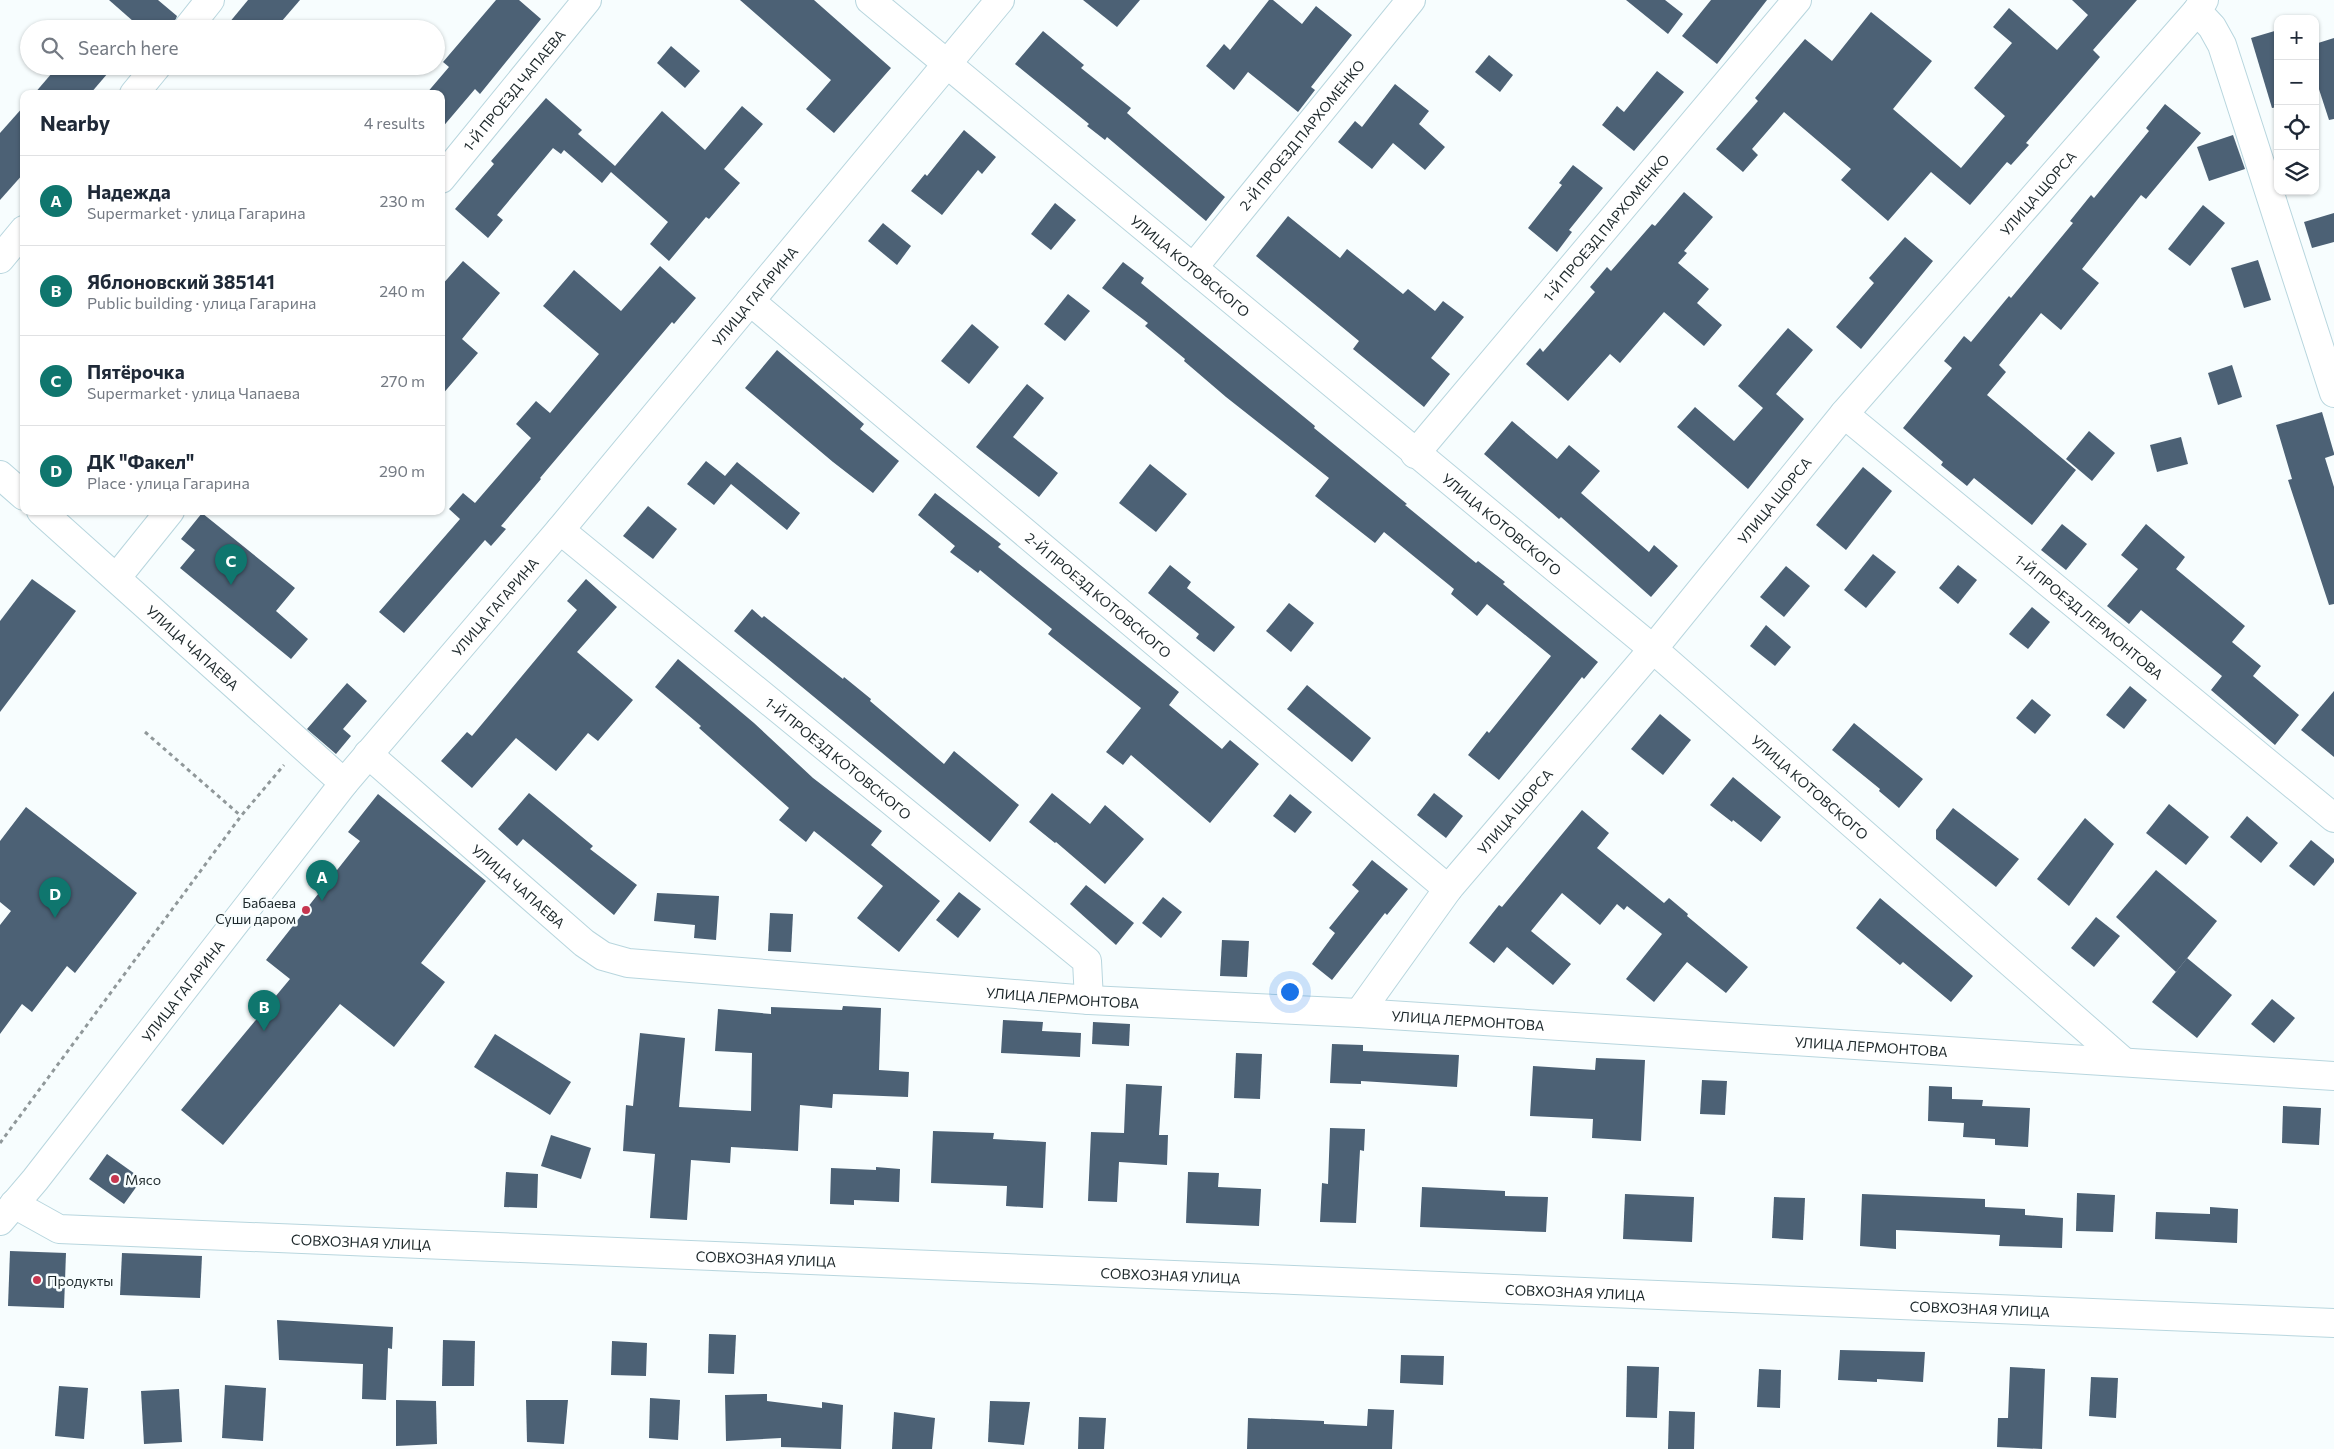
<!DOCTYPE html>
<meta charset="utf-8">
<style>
body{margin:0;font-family:Commissioner,sans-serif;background:#f2f2f3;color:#1f2937}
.controls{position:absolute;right:15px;top:15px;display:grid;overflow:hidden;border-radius:10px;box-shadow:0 1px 4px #0004}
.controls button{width:45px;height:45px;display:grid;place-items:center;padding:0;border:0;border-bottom:1px solid #e0e1e3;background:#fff;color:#1f2937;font:25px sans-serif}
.you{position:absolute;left:1289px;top:991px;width:18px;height:18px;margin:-12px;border:4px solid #fff;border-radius:50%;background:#1a73e8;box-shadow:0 0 0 8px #1a73e833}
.badge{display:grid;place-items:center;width:32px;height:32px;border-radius:50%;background:#0f766e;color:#fff;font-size:16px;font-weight:700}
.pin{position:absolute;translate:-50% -41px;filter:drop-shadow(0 1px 2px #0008)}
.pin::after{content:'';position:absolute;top:26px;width:18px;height:15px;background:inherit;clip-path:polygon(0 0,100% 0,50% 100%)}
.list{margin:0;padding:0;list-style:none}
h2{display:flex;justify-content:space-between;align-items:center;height:65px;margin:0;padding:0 20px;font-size:21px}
h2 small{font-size:16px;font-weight:400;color:#747a83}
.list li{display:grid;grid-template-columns:32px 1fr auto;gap:15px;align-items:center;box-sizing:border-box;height:90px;padding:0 20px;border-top:1px solid #e0e1e3}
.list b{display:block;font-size:19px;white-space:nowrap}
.list p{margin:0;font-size:16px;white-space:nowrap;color:#747a83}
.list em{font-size:16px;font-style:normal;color:#747a83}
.icon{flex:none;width:28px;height:28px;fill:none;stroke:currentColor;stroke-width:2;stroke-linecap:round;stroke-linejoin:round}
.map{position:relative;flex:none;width:2334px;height:1449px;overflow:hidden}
.search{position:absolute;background:#fff;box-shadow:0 1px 4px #0004;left:20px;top:20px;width:425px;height:55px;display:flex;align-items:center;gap:12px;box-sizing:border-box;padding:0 18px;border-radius:28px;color:#747a83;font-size:19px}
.panel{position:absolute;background:#fff;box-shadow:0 1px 4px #0004;left:20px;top:90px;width:425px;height:425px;border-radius:10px}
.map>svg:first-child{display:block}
.building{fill:#4c6175}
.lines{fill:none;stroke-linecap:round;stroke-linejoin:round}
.minor-casing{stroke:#b8d6de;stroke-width:30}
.path{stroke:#90989a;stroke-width:3;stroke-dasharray:4 4;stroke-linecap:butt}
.minor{stroke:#fff;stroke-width:28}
.poi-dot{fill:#c6364f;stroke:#f7fdfe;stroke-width:2}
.labels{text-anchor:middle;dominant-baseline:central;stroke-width:5;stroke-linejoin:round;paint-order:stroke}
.street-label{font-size:14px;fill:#1d282b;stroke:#f7fdfe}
.poi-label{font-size:14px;fill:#1d282b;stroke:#f7fdfe;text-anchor:start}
</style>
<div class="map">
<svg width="2334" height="1449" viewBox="0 0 2334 1449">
<rect width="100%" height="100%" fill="#f7fdfe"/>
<g class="building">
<path d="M109,0H158L177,16L172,29H142Z"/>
<path d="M248,0H300L275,29H224Z"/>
<path d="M496,0H519L541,19L480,94L475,89L441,129V94H426L449,67L443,62Z"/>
<path d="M740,0H814L891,68L834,133L806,109L831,80Z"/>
<path d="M1083,0H1140L1117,27Z"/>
<path d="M1269,0H1273L1302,24L1316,6L1352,35L1311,87L1315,90L1298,112L1248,72L1234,90L1206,66L1224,44L1230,50Z"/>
<path d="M1626,0H1665L1683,14L1668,34Z"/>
<path d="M1711,0H1767L1717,64L1682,36Z"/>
<path d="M2072,0H2137L2093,50L2100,57L2026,143L2029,145L2011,165L2007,162L1970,205L1931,172L1888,221L1841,180L1851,169L1784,112L1752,149L1758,155L1743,172L1716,149L1758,101L1755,98L1805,39L1832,61L1871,12L1932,61L1893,109L1961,168L2005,116L1974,88L2012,43L1993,27L2009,8L2057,50L2088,15Z"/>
<path d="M2278,30V107L2272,108L2251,38Z"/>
<path d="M1043,31L1084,65L1081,68L1131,108L1127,113L1225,197L1206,221L1107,137L1105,140L1087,126L1089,124L1015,64Z"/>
<path d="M2334,38V119L2329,120L2315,77V44Z"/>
<path d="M671,46L700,71L685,88L657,63Z"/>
<path d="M1489,55L1513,75L1500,92L1475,72Z"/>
<path d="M58,66H114L90,94H34Z"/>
<path d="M1657,71L1684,92L1634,151L1602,125L1617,106L1624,112Z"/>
<path d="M1395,84L1429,111L1419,124L1445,147L1425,170L1393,143L1372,169L1338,142L1355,121L1362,127Z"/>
<path d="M546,98L582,130L578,134L615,166L662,111L705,150L742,106L763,124L724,169L740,183L709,219L706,217L669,261L650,244L668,222L611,172L602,183L564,150L561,154L553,148L497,215L503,220L488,238L455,209L494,164L491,161Z"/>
<path d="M2165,104L2201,133L2146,199L2141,195L2082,269L2099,283L2061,330L2041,313L1999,365L2006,372L1987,395L2076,470L2032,525L1974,478L1967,486L1941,465L1943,462L1903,428L1952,368L1944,361L1964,336L1971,342L2009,296L2011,298L2073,223L2070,221L2091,195L2094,198L2149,131L2146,128Z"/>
<path d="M24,106V173L0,200V133Z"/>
<path d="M964,130L996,157L982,174L978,170L942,215L911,191L925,174L927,176Z"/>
<path d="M2233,135L2245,169L2209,181L2197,147Z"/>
<path d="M1573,165L1603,188L1569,230L1572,232L1557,252L1528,228L1562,185L1559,183Z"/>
<path d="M1684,192L1713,217L1684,251L1687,253L1678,263L1709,289L1697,303L1722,325L1704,346L1664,312L1620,363L1610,354L1568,401L1526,364L1540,348L1543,352L1595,292L1590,287L1607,267L1611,271L1652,224L1655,226Z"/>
<path d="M1055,203L1076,220L1051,250L1031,234Z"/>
<path d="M2203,205L2225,223L2190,266L2168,249Z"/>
<path d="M2334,213V242L2312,248L2304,222Z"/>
<path d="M1288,216L1340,258L1347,249L1403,294L1408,289L1435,311L1443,301L1464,317L1431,358L1450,374L1424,407L1353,349L1359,341L1256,256Z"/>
<path d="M883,223L911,246L897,265L868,241Z"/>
<path d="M1905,237L1933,261L1861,349L1836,327L1874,283L1869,278Z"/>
<path d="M2258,260L2271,300L2244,308L2231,268Z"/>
<path d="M463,261L500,293L462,339L478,353L441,396V286Z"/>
<path d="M1123,262L1144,278L1141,283L1315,426L1314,428L1407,504L1405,505L1476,563L1478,561L1505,582L1503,584L1598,662L1584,679L1582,677L1499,780L1468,755L1487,731L1489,733L1551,656L1487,604L1477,616L1451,594L1454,589L1384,532L1375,543L1315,496L1329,478L1226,397L1184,361L1185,359L1145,326L1148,323L1102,288Z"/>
<path d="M660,266L696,298L674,324L672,322L540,478L541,479L501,526L506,529L491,546L485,540L404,633L379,612L460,519L449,509L463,493L475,503L531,438L516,424L536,401L550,413L599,354L543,306L574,270L621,311Z"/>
<path d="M1068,294L1090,311L1065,341L1044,324Z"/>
<path d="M972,324L999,347L969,384L941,361Z"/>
<path d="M1788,328L1813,350L1776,394L1804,419L1748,489L1677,427L1695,407L1734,441L1763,408L1738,386Z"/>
<path d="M777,350L864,424L860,429L899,461L873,493L833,462L745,388Z"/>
<path d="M2232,365L2242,397L2218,405L2208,373Z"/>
<path d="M1027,384L1044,398L1013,437L1058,473L1039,497L976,447Z"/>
<path d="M2322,412L2334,453V455L2325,458L2334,487V604L2329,605L2288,480L2292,479L2276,425Z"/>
<path d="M1512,421L1557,459L1569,445L1600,471L1581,493L1649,552L1654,545L1678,566L1651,597L1561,517L1559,519L1484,454Z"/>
<path d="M2089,431L2115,453L2092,481L2066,459Z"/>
<path d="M2181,437L2188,464L2157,472L2150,445Z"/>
<path d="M706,461L725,476L737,462L800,513L787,530L731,484L714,505L687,484Z"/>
<path d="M1150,464L1187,494L1156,532L1119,503Z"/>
<path d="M1863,467L1892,491L1846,550L1816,525Z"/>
<path d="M935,493L1001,544L998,547L1179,692L1169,705L1222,749L1230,740L1259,764L1210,823L1131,755L1123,765L1106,752L1141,708L1048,634L1052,629L980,570L978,573L950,552L955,546L918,515Z"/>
<path d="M648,506L677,529L653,559L623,536Z"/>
<path d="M202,513L295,588L276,611L308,639L291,659L180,568L195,550L181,539Z"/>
<path d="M2062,524L2087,544L2066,570L2041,550Z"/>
<path d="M2146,524L2185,557L2176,569L2245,626L2232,642L2261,666L2253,676L2299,715L2275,745L2211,690L2222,676L2141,610L2129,624L2107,606L2138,569L2121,555Z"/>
<path d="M1873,554L1896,572L1866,608L1844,590Z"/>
<path d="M1170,565L1191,582L1187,588L1235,627L1214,652L1196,638L1199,634L1148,593Z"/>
<path d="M1958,565L1977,580L1958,604L1939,588Z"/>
<path d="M1786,566L1810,586L1784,617L1760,597Z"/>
<path d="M32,579L76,611L0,712V621Z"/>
<path d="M586,579L617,607L577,652L633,700L598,741L588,733L556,771L516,738L472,788L441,761L467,732L472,736L577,610L567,601Z"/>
<path d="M1289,603L1314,623L1291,652L1266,631Z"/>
<path d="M2032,607L2050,622L2028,649L2009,634Z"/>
<path d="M752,609L762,618L764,616L843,679L844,677L871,699L870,701L944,764L954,751L1019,805L990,842L734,631Z"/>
<path d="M1766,625L1791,647L1775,666L1750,646Z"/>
<path d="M678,659L754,723L813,778L882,831L871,845L940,901L899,952L857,918L883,886L814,831L806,842L779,820L789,808L699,728L701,726L655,687Z"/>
<path d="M347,683L367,701L343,729L351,736L336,754L307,729Z"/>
<path d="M1307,685L1371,738L1352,762L1287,709Z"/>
<path d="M2130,686L2147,700L2124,729L2106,715Z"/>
<path d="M2334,691V757L2301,730Z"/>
<path d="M2032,699L2051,715L2035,734L2016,718Z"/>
<path d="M1660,714L1691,740L1663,775L1631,749Z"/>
<path d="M1854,723L1923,779L1899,808L1879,791L1880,789L1832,750Z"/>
<path d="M1733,777L1781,817L1761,842L1733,820L1732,822L1710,805Z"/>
<path d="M529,793L593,846L590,849L637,885L614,915L523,839L517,846L498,829Z"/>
<path d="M1052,793L1090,824L1105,805L1144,839L1105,884L1056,842L1055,843L1029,822Z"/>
<path d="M1434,793L1463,816L1446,838L1417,815Z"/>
<path d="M378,794L486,881L421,963L445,982L394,1047L340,1004L223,1145L181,1110L290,979L266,960L360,841L348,832Z"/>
<path d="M1290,794L1312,812L1295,833L1273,816Z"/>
<path d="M2169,804L2209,837L2186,865L2146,833Z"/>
<path d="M26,807L137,893L75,973L67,966L32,1012L22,1004L0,1034V925L11,911L0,902V841Z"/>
<path d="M1953,808L2019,859L1996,887L1936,839V830Z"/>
<path d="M1582,810L1609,833L1597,848L1664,903L1669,898L1688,914L1687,916L1748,967L1726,993L1687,962L1654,1002L1626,979L1662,934L1627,906L1624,910L1617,904L1600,925L1562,893L1531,931L1571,964L1553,985L1507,947L1494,963L1469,943L1499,905L1502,907Z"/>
<path d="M2247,816L2278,843L2261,863L2230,837Z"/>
<path d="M2085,818L2114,844L2069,906L2037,879Z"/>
<path d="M2311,840L2334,859V862L2314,886L2289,866Z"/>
<path d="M1372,860L1408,889L1387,915L1385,913L1332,980L1312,964L1335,933L1329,928L1359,891L1352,885Z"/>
<path d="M2156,870L2217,921L2176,972L2116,917Z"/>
<path d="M1086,885L1134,923L1116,945L1070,904Z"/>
<path d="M959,892L981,909L958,938L936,920Z"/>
<path d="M657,893L719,896L716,940L694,938L695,925L654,921Z"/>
<path d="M1163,897L1182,912L1161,938L1142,923Z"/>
<path d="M1880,898L1973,976L1951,1002L1903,962L1900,965L1856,928Z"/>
<path d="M770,913L793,914L791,952L768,951Z"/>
<path d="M2096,917L2120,936L2094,967L2071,948Z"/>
<path d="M1222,940L1249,941L1247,977L1220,976Z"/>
<path d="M2187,958L2232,995L2197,1038L2152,1002Z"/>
<path d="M2272,999L2295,1018L2274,1043L2251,1024Z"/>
<path d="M843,1006L881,1008L879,1070L909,1072L908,1097L833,1094L832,1108L800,1105L798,1151L731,1147L730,1163L691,1160L687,1220L650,1218L655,1154L623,1151L626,1105L633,1106L640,1033L685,1038L679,1107L751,1111L752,1053L715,1051L718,1009L771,1014V1007L842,1010Z"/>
<path d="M1003,1020L1043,1022L1042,1031L1081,1033L1080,1057L1001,1053Z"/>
<path d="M1093,1022L1130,1024L1129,1046L1092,1044Z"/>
<path d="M495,1034L571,1082L550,1115L474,1067Z"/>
<path d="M1332,1044L1363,1045V1051L1459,1055L1457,1087L1361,1081V1084L1330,1083Z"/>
<path d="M1236,1053L1262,1054L1260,1099L1234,1098Z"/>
<path d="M1596,1058L1645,1060L1641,1141L1592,1138L1593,1119L1530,1116L1533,1066L1595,1070Z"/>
<path d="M1702,1080L1727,1081L1725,1115L1700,1114Z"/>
<path d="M1126,1084L1162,1086L1159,1135H1168L1167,1165L1119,1162L1117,1202L1088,1201L1091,1132L1124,1133Z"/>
<path d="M1929,1086L1952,1087V1099L1983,1100L1982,1106L2030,1108L2028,1147L1995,1145V1139L1963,1137L1964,1123L1928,1121Z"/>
<path d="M2283,1106L2321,1108L2319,1145L2282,1143Z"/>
<path d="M1330,1128L1365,1129L1364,1151L1360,1150L1356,1223L1320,1222L1322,1183L1328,1184Z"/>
<path d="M933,1131L994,1133L993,1139L1046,1142L1043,1208L1006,1206L1007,1186L931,1183Z"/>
<path d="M551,1135L591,1148L581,1179L541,1166Z"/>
<path d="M107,1154L142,1179L124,1204L89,1179Z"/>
<path d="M876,1167L900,1169L899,1202L854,1200V1205L830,1204L831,1168L876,1170Z"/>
<path d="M506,1172L538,1174L537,1208L504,1207Z"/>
<path d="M1188,1172L1219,1173L1218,1187L1261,1189L1259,1226L1186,1223Z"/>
<path d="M1422,1187L1505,1191V1196L1548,1197L1546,1232L1420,1227Z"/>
<path d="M2077,1193L2115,1195L2113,1232L2076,1231Z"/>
<path d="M1625,1194L1694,1197L1692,1242L1623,1239Z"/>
<path d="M1862,1194L1985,1199V1207L2025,1209V1215L2063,1218L2062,1248L1999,1246L2000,1235L1896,1230V1249L1860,1246Z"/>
<path d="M1774,1197L1805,1198L1803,1240L1772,1238Z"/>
<path d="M2210,1207L2238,1209L2237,1243L2155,1239L2156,1212L2210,1214Z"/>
<path d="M10,1251L66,1253L64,1308L8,1306Z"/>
<path d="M122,1253L202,1256L200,1298L120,1295Z"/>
<path d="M277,1320L393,1327L392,1349L388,1348L386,1400L362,1399L363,1364L279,1360Z"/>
<path d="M709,1334L736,1335L734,1374L708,1373Z"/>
<path d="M443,1340L475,1341L474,1386H442Z"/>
<path d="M612,1341L647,1343L646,1376L611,1375Z"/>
<path d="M1840,1350L1925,1352L1923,1382L1877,1379V1382L1838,1380Z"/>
<path d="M1401,1355L1444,1356L1443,1385L1400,1383Z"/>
<path d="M1627,1366L1659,1367L1657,1418L1626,1417Z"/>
<path d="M2010,1367L2045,1369L2042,1449L1997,1447L1998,1418H2008Z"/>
<path d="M1759,1369L1781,1370L1780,1408L1757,1407Z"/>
<path d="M2091,1377L2118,1378L2116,1418L2089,1416Z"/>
<path d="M225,1385L266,1388L263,1441L222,1438Z"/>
<path d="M59,1386L88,1388L84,1439L55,1436Z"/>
<path d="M179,1389L182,1442L144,1444L141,1391Z"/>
<path d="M767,1394V1401L822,1408V1402L843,1405L841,1449L781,1447V1438L726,1441L725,1395Z"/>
<path d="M650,1398L680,1400L678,1440L649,1438Z"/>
<path d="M396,1400L436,1401L437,1444L396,1446Z"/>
<path d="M526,1400H568L564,1444L527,1442Z"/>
<path d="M990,1401L1030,1402L1024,1445L988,1442Z"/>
<path d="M1368,1409L1394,1410L1392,1449H1247L1248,1418L1324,1421V1424L1367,1426Z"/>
<path d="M1669,1411L1695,1412L1694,1449H1668Z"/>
<path d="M894,1412L935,1418L932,1449H892Z"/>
<path d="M1079,1417L1106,1418L1104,1449H1078Z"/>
</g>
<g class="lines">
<defs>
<g id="minor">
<path id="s1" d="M870,0L1653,649L2124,1062"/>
<path d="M2197,11L2212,27L2222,45L2334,393"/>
<path d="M187,29L210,0"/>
<path d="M134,94L157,66"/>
<path id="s2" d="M441,179L587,0"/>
<path d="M0,259L24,230"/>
<path id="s3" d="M1193,268L1411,0"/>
<path id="s4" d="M750,301L1448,889"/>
<path id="s5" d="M1844,414L2334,818"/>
<path id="s6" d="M1415,454L1797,0"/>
<path d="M0,475L24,496"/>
<path id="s7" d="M41,511L344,783"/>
<path id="s8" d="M560,530L1087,961L1089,1000"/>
<path d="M117,577L170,511"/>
<path id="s9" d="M368,754L584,943L603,956L628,963L1089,1000L1359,1013L2334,1076"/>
<path id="s10" d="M1359,1013L1448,889L1653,649L1844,414L2197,11L2204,0"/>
<path id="s11" d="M14,1204L59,1229L2334,1323"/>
<path id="s12" d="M0,1221L35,1180L344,783L560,530L1000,0"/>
</g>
</defs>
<use href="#minor" class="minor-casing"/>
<g class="path">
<path d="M145,732L241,816"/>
<path d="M0,1143L241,816L284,765"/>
</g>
<use href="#minor" class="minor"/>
</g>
<g class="poi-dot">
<circle cx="306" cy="910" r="5"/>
<circle cx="115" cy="1179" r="5"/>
<circle cx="37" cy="1280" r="5"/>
</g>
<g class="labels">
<g class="street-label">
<text stroke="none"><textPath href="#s2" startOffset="115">1-Й ПРОЕЗД ЧАПАЕВА</textPath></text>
<text stroke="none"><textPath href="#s3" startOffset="172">2-Й ПРОЕЗД ПАРХОМЕНКО</textPath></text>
<text stroke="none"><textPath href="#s10" startOffset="1065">УЛИЦА ЩОРСА</textPath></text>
<text stroke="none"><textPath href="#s6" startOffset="296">1-Й ПРОЕЗД ПАРХОМЕНКО</textPath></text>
<text stroke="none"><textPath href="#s1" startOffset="416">УЛИЦА КОТОВСКОГО</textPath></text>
<text stroke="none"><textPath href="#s12" startOffset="1194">УЛИЦА ГАГАРИНА</textPath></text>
<text stroke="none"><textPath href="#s10" startOffset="660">УЛИЦА ЩОРСА</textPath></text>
<text stroke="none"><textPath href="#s1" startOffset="821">УЛИЦА КОТОВСКОГО</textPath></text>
<text stroke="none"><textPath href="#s4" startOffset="456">2-Й ПРОЕЗД КОТОВСКОГО</textPath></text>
<text stroke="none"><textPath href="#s12" startOffset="789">УЛИЦА ГАГАРИНА</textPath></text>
<text stroke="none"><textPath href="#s5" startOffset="318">1-Й ПРОЕЗД ЛЕРМОНТОВА</textPath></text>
<text stroke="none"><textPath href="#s7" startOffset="204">УЛИЦА ЧАПАЕВА</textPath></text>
<text stroke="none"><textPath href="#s8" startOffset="360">1-Й ПРОЕЗД КОТОВСКОГО</textPath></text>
<text stroke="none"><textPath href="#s1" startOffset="1226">УЛИЦА КОТОВСКОГО</textPath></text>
<text stroke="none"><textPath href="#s10" startOffset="255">УЛИЦА ЩОРСА</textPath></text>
<text stroke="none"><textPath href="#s9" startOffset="200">УЛИЦА ЧАПАЕВА</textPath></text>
<text stroke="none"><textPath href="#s12" startOffset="294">УЛИЦА ГАГАРИНА</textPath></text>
<text stroke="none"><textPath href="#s9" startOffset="772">УЛИЦА ЛЕРМОНТОВА</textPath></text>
<text stroke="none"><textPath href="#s9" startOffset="1178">УЛИЦА ЛЕРМОНТОВА</textPath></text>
<text stroke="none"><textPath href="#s9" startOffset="1582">УЛИЦА ЛЕРМОНТОВА</textPath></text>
<text stroke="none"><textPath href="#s11" startOffset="354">СОВХОЗНАЯ УЛИЦА</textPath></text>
<text stroke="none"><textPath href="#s11" startOffset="759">СОВХОЗНАЯ УЛИЦА</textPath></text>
<text stroke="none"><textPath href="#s11" startOffset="1164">СОВХОЗНАЯ УЛИЦА</textPath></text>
<text stroke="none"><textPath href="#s11" startOffset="1569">СОВХОЗНАЯ УЛИЦА</textPath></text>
<text stroke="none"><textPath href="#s11" startOffset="1974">СОВХОЗНАЯ УЛИЦА</textPath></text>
</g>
<g class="poi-label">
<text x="296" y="902" text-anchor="end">Бабаева<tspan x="296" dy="16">Суши даром</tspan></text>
<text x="125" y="1179">Мясо</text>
<text x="47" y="1280">Продукты</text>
</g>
</g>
</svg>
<div class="controls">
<button>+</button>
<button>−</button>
<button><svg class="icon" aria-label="locate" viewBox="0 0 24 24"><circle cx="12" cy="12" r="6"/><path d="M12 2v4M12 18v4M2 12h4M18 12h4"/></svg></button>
<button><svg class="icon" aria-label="layers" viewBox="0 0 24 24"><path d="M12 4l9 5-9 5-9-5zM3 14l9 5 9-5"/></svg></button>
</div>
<div class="you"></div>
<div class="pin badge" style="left:322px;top:901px">A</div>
<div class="pin badge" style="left:264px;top:1031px">B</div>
<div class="pin badge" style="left:231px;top:585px">C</div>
<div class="pin badge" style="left:55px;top:918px">D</div>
<div class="search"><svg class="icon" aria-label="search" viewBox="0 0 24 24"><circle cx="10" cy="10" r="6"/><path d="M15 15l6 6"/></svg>Search here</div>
<section class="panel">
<h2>Nearby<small>4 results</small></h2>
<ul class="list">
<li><span class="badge">A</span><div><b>Надежда</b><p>Supermarket · улица Гагарина</p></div><em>230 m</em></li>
<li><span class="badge">B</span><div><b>Яблоновский 385141</b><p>Public building · улица Гагарина</p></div><em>240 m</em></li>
<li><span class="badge">C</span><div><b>Пятёрочка</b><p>Supermarket · улица Чапаева</p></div><em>270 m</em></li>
<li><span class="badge">D</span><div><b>ДК &quot;Факел&quot;</b><p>Place · улица Гагарина</p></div><em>290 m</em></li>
</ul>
</section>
</div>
